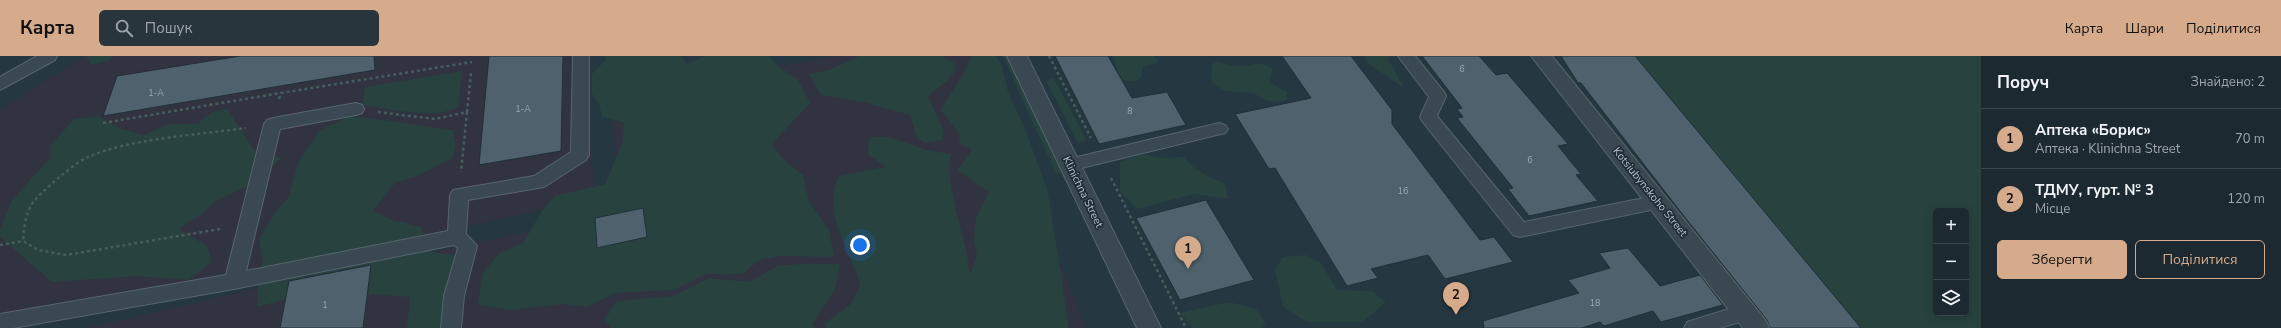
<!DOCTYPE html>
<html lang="uk">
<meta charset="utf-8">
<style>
body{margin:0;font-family:"Nunito Sans",sans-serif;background:#29353d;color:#f1f3f6}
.controls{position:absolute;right:12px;bottom:12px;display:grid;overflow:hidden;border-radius:6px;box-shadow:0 2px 10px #0003}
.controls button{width:36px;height:36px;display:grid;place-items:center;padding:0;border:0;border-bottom:1px solid #3a454d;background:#1c2931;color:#f1f3f6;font:20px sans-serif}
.you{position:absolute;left:860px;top:189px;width:14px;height:14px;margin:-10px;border:3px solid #fff;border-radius:50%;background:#1a73e8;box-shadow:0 0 0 6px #1a73e833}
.badge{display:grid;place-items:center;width:26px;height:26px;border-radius:50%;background:#d6ab8b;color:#111;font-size:13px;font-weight:700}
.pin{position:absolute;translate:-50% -33px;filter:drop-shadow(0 1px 2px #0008)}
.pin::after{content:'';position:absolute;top:21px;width:14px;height:12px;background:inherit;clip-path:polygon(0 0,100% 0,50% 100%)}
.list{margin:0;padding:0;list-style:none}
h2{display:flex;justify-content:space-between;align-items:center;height:52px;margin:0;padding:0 16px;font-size:17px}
h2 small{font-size:13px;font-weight:400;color:#a0a6ab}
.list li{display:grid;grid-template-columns:26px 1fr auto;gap:12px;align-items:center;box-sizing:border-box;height:60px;padding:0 16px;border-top:1px solid #3a454d}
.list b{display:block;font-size:15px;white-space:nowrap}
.list p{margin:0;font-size:13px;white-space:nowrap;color:#a0a6ab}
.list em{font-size:13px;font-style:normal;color:#a0a6ab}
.actions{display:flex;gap:8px;padding:12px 16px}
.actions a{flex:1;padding:9px 0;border:1px solid #d6ab8b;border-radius:6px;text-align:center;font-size:14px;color:#d6ab8b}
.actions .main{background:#d6ab8b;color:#111}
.icon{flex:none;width:22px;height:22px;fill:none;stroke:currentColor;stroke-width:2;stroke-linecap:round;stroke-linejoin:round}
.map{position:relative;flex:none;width:1981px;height:272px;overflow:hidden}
header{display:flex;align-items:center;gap:24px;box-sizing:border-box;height:56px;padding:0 20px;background:#d6ab8b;color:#111}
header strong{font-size:19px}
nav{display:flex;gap:22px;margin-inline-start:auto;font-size:14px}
.search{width:280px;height:36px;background:#29353d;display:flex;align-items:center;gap:10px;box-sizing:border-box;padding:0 14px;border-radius:6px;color:#a0a6ab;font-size:15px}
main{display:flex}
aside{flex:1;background:#1c2931}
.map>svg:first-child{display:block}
.medical{fill:#323341}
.green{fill:#27423f;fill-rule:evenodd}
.building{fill:#4e616c;stroke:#202f38}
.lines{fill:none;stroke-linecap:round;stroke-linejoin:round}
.lane-casing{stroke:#57656e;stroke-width:2}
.street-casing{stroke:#57656e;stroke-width:2}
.path{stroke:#465e5b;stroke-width:2.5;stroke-dasharray:3 3;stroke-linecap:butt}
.lane{fill:#3a4851;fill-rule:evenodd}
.street{fill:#3a4851;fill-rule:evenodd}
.labels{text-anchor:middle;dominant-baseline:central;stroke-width:3.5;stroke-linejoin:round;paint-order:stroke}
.number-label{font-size:9px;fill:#9caab3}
.street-label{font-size:11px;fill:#b6c2cb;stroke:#1e2d36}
</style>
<header>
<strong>Карта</strong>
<div class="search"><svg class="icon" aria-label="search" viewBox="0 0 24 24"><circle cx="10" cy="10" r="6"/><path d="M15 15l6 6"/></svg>Пошук</div>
<nav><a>Карта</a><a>Шари</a><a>Поділитися</a></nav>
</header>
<main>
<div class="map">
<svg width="1981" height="272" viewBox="0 0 1981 272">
<rect width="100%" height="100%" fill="#253741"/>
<g class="medical">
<path d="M85,0H583L595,143L0,268V54Z"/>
<path d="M837,0H976L1086,272H86L289,225L620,157L612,63L728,19Z"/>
</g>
<g class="green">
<path d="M86,0H113L108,5L91,9Z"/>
<path d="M606,0H681L687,8L706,0H769L778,10L798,24L810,47L772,88L784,104L803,119L809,146L829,174L834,201L778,200L760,204L742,218H706L674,234L615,237L587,251L562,248L509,254L478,249L482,218L499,197L523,187L542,155L555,140L605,128L623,85L624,66L602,61L599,48L592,38V18L606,4Z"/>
<path d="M859,0H943L954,7L956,14L948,24L928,40L943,73V84L925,87L917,82L910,59L867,47L821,39L809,18L829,14Z"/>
<path d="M971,0H996L1002,10L1008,36L1024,70L1048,136L1069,272H826L825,267L851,248L860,229C851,195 820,156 839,120L885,111L868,98L869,81H889L927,94L951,98C945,121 960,169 966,193C968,201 968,211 970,218L977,200L974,182L976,162L989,136L957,114L972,94L960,87L958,75L940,54L963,19Z"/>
<path d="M1003,0H1008L1062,117L1056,118Z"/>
<path d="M1113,0H1155L1158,7L1143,10L1142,20L1136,26L1120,24Z"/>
<path d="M1364,0H1390L1388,3L1405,33L1368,7Z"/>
<path d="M1561,0H1981V272H1769ZM1936,155H1966V257H1936Z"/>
<path d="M1216,6C1224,7 1234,11 1242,10C1256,9 1258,4 1273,13L1269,26L1287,36V44L1278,46L1268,45L1253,37L1225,35L1211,27L1212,8Z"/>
<path d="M462,15L458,51C433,65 389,52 362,49L365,31Z"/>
<path d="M1054,22L1087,85L1078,87L1046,25Z"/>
<path d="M227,53L254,94L281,102L260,124L214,146L204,156L179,173L207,190L212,206L188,224L137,220L52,226L0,181V173L12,144L50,102L51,89L74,63L98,60L117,71L143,79L169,68H197L212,56Z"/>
<path d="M348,60C384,63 418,70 453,74L456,91L452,102L420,119L395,127L373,155L389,163L421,171L428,195L458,200L455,228L446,231L442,272H407L410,241L369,238L336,231L308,216L290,242L257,251L258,230L263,205L259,184L275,156L288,142L299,105L319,75Z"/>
<path d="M1144,98L1161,102L1184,101C1195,115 1208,121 1225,127L1228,143L1194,138L1137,153L1120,135V106Z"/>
<path d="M1306,199L1321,207L1337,234L1372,235L1386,246L1362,266H1307L1283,251L1275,213L1283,201Z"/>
<path d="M800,208H840L835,233L813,268L815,272H611L604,264L617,245L673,240L709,222L750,226L777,210Z"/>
<path d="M1229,246L1256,253L1266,267L1262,272H1193L1180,257Z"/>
</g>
<g class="building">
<path d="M240,0H374L375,14L103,60L117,20Z"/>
<path d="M489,0H563L561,95L479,109Z"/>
<path d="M1055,0H1108L1132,42L1167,36L1186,69L1099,88Z"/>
<path d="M1282,0H1351L1392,54V68L1480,184L1494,181L1513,206L1445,223L1428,199L1371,213L1378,222L1347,230L1275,112L1269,113L1235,58L1311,42Z"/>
<path d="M1422,0H1479L1496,19L1507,17L1568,88L1558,90L1581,118L1576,119L1598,145L1529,160L1508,133L1513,132L1457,62L1463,61L1457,53L1462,52Z"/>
<path d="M1561,0H1635L1861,272H1770L1767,264L1683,159L1581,27H1578Z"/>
<path d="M1206,144L1254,224L1180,244L1136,162Z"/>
<path d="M643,152L647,181L597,192L595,162Z"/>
<path d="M1628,192L1660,230L1700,219L1723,249L1661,266L1653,255L1604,270L1600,266L1582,272H1484L1483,265L1579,237L1568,224L1610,212L1599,197Z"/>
<path d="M371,209L363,272H280L289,225Z"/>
</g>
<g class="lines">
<defs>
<g id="lane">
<path d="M37,0H57L55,4L0,34V21Z"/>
<path d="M573,0H589V99L586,104L544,131L468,144L466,178L477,190L464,240L461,272H441L444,240L458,192L454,189L234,233L13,272H0V258L226,219L264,68L267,64L273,62L356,47L362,49L364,53L362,57L356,59L280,73L246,215L448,175L450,139L453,134L534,120L571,96Z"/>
<path d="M1398,0H1415L1444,36L1446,40L1437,60L1524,166L1659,139L1665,141L1668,146L1665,151L1520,181L1513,179L1422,65L1420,61L1429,41Z"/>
<path d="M1219,67L1225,69L1228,73L1225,77L1069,115L1063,114L1060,109L1063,104L1069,103Z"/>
<path d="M1745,248L1752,250L1755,256L1752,262L1720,272H1684L1687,266Z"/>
</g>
<g id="street">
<path d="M1007,0H1027L1161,272H1137Z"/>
<path d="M1531,0H1552L1766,265L1769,272H1743Z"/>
</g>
</defs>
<use href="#lane" class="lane-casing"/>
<use href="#street" class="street-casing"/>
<g class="path">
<path d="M1049,0L1091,82"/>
<path d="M279,43L281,37L472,6"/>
<path d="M378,56L435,63L467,56L461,116"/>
<path d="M467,56L471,17"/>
<path d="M103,67L281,37"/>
<path d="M1111,122L1186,272"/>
<path d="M220,173L66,199L38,194L23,185C24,173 25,160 31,150C36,139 77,105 88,101C132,82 198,79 246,72"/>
<path d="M0,189L23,185"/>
</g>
<use href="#lane" class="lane"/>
<use href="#street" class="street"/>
</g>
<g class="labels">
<g class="number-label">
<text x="1462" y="13">6</text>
<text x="156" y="37">1-А</text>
<text x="523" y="53">1-А</text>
<text x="1130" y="55">8</text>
<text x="1530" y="104">6</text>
<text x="1403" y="135">16</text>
<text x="1595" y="247">18</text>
<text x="325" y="249">1</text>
</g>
<g class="street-label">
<text transform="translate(1083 136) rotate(64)">Klinichna Street</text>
<text transform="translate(1650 136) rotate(51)">Kotsiubynskoho Street</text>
</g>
</g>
</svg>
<div class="controls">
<button>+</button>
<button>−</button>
<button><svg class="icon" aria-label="layers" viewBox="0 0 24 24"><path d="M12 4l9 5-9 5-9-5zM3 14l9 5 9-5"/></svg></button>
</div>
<div class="you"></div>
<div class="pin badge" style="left:1188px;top:213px">1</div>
<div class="pin badge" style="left:1456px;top:259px">2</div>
</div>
<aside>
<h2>Поруч<small>Знайдено: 2</small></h2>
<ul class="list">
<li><span class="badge">1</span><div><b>Аптека «Борис»</b><p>Аптека · Klinichna Street</p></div><em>70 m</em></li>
<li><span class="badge">2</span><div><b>ТДМУ, гурт. № 3</b><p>Місце</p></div><em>120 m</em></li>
</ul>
<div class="actions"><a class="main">Зберегти</a><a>Поділитися</a></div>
</aside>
</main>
